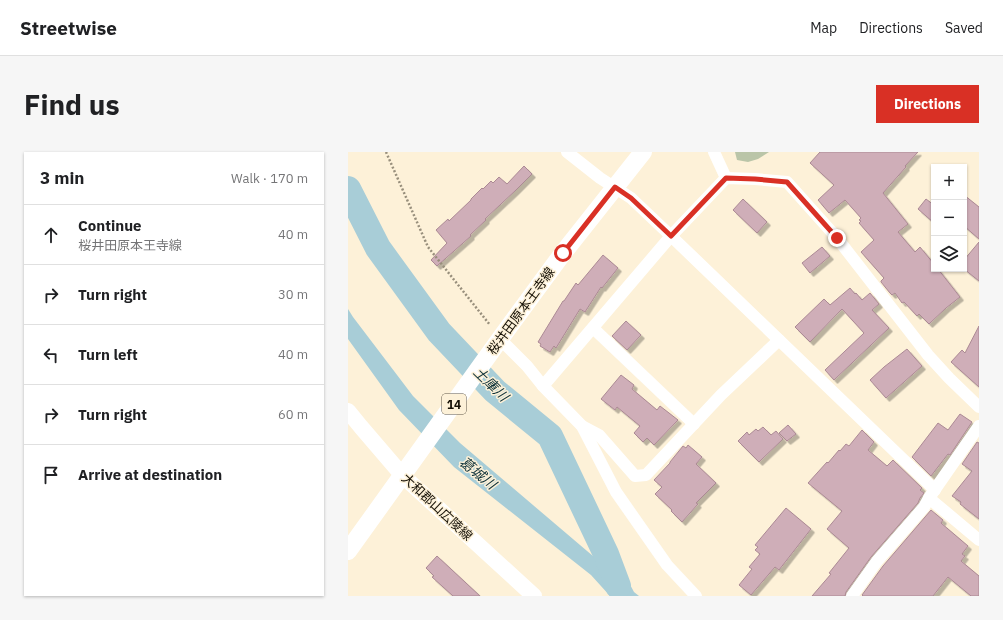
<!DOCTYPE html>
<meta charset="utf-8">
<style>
body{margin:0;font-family:"IBM Plex Sans","Noto Sans JP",sans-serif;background:#f6f6f6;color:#202124}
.controls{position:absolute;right:12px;top:12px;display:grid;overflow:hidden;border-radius:0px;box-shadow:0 1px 3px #0004}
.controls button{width:36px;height:36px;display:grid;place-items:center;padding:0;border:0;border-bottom:1px solid #e0e0e0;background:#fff;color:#202124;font:20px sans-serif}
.stop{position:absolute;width:12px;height:12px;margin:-9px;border:3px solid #d93025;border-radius:50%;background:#fff}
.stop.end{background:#d93025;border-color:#fff;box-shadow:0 1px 4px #0008}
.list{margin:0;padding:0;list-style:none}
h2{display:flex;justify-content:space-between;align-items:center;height:52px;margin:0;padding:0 16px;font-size:17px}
h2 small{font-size:13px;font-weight:400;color:#757577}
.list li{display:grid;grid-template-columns:26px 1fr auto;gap:12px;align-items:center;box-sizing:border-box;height:60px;padding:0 16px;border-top:1px solid #e0e0e0}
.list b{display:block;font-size:15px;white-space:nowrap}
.list p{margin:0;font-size:13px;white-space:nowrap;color:#757577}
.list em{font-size:13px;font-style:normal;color:#757577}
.icon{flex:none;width:22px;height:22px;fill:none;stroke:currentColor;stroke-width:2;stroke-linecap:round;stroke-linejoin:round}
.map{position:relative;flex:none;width:631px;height:444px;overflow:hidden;border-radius:0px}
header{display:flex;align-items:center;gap:24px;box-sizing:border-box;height:56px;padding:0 20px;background:#fff;border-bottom:1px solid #e0e0e0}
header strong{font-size:19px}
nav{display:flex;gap:22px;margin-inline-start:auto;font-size:14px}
.intro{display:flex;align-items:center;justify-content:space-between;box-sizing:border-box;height:96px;padding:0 24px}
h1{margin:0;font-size:28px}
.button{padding:10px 18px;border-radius:0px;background:#d93025;color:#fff;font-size:14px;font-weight:700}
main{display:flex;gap:24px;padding:0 24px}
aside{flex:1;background:#fff;border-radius:0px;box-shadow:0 1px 3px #0004}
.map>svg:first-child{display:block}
.forest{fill:#bac5a8}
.water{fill:#a8cdd7}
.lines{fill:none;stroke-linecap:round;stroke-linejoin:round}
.river{stroke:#a8cdd7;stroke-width:26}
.building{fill:#cfaeb8;stroke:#ab8994;filter:url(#shadow)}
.path{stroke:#988f7c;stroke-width:2.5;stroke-dasharray:2 2;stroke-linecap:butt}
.street{stroke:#fff;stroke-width:12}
.secondary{stroke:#fff;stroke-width:16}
.primary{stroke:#fff;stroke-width:18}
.route{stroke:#d93025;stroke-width:5}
.labels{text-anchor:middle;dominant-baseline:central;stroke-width:3;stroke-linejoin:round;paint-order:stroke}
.shield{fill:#fdf1d8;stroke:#5a5344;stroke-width:1}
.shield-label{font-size:12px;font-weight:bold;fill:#140f05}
.street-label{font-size:13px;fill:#140f05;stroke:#fdf1d8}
.water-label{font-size:14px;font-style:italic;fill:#0d3139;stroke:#fdf1d8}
</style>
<header>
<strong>Streetwise</strong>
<nav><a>Map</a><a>Directions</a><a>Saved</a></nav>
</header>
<div class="intro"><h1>Find us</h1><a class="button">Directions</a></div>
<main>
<aside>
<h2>3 min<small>Walk · 170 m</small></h2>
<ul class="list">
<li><svg class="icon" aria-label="ahead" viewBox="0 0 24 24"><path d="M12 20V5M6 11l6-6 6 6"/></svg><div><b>Continue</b><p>桜井田原本王寺線</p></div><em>40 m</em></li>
<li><svg class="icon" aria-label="right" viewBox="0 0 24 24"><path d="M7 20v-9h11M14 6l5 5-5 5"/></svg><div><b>Turn right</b></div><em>30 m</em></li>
<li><svg class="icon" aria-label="left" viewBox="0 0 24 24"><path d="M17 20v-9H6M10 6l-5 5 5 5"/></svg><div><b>Turn left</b></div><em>40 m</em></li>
<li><svg class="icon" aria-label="right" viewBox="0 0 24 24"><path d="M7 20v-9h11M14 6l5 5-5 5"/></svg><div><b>Turn right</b></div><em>60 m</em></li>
<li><svg class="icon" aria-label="arrive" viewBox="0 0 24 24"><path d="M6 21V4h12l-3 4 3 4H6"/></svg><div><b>Arrive at destination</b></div></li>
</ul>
</aside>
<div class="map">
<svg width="631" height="444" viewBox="0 0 631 444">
<defs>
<filter id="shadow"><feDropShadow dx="3.5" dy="3.5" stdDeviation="0" flood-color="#0004"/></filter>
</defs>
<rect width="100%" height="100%" fill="#fdf1d8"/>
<path class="forest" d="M387,0H421L410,7L400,10L389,8Z"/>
<path class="water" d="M0,157L5,165L65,244L112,291L252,410L266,403L286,440L291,444H262L243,423L106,315L51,258L0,187Z"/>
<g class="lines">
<path class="river" d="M0,37L30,96L91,180L147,239L202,284L258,402L270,434"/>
</g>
<g class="building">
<path d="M472,0H570L557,14L558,15L535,41L560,72L550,80L567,100L572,95L586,112V117H590L612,145L598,156L581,172L571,162L569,164L556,150L554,151L547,141L544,143L542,141L533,130V129L536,126L513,100L526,88L511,71L513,69L511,68L513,66L497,48L481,61L470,48L486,33L462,11Z"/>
<path d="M176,14L184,22L168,38L137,67L138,68L122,83L123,84L89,114L83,108L99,91L88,78L100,67L101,69L123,48V47L134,36L135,37L143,29L145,31L151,25L159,32Z"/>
<path d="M616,43L631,55V87L616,74Z"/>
<path d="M395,47L419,70L409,81L385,58Z"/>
<path d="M578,47L586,53V71L570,57Z"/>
<path d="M631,90V129L616,117V108Z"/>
<path d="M474,95L482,104L462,121L454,111Z"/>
<path d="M255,103L270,116L254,136L253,135L237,160L232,157L208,196L206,194L202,200L192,194L193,192L190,190L215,149H216L228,131L230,133Z"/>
<path d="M502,136L507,142L508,141L514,148L522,141L531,152L524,158L541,176L486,228L477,218L516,181L494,157L462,190L447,175L476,147L482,153Z"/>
<path d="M278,169L293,183L279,198L264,184Z"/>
<path d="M631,174V235L603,210L614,198L617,201Z"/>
<path d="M559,197L574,214L538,246L522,228L536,215Z"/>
<path d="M273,223L286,233L284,237L309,258L312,254L330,268L306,293L299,286L295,290L286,281L292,274L269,255L267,258L253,247Z"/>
<path d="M612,262L624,270L602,303L600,302L583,324L564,305L590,271L600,278Z"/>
<path d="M440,273L448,282L439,289L431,281Z"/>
<path d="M415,275L423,283L428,279L435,287L411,310L390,289L399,280L401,283L408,277L410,279Z"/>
<path d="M514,278L526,290L520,298L539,314L545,308L574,336L572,338L576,341L572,346L570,351L523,405L498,440L497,444H464L483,422L481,421L501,396L479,377L494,359L460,331L479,310L480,311L491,298L492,299L498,292L501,294Z"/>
<path d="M629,290L631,291V367L612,352L613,350L604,344L624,319L614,312Z"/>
<path d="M340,293L354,305L348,312L368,331L348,351L350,352L334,370L323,359L324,358L307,342L314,335L306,328L322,311V310L335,294L338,296Z"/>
<path d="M438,356L463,377L431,418L427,415L403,443L391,433L404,417L401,415L412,402L407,398L410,395L407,393Z"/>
<path d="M583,358L595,368L593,371L620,394L614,402L617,404L613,409L631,424V444H623L600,425L585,444H515L514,443L535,414Z"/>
<path d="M89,404L132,444H105L84,425L86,424L78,416Z"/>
</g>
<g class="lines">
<path class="path" d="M38,0L80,95L142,173"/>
<g class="street">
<path d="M219,0L252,26L283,46L323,84L587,338"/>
<path d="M366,0L378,26"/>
<path d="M245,176L346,272"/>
<path d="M152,187L179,214L195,234L234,274L251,283L287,324L298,323L373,243L431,188"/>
<path d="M195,234L323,84L378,26L407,27L439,30L489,86L580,203L601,226L631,255"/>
<path d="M234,274L268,340L319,413L348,444"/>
<path d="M581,346L631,388"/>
<path d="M504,444L529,409L576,355L581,346L631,274"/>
</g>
<path class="secondary" d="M0,259L13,275L55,324L186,444"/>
<path class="primary" d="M0,399L152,187L215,101L295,0"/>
</g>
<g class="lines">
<path class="route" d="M215,101L267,35L283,46L323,84L378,26L407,27L439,30L489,86"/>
</g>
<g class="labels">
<rect class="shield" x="94" y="242" width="24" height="20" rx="3"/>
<g class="shield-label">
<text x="106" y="252">14</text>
</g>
<g class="street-label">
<text transform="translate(173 159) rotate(-54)">桜井田原本王寺線</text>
<text transform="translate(89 355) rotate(43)">大和郡山広陵線</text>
</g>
<g class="water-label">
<text transform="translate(143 232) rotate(44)">土庫川</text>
<text transform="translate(130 321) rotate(39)">葛城川</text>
</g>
</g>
</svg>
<div class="controls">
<button>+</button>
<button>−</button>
<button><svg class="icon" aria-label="layers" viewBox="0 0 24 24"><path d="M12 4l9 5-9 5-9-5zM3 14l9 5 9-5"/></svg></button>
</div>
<div class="stop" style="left:215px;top:101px"></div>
<div class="stop end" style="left:489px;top:86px"></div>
</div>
</main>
